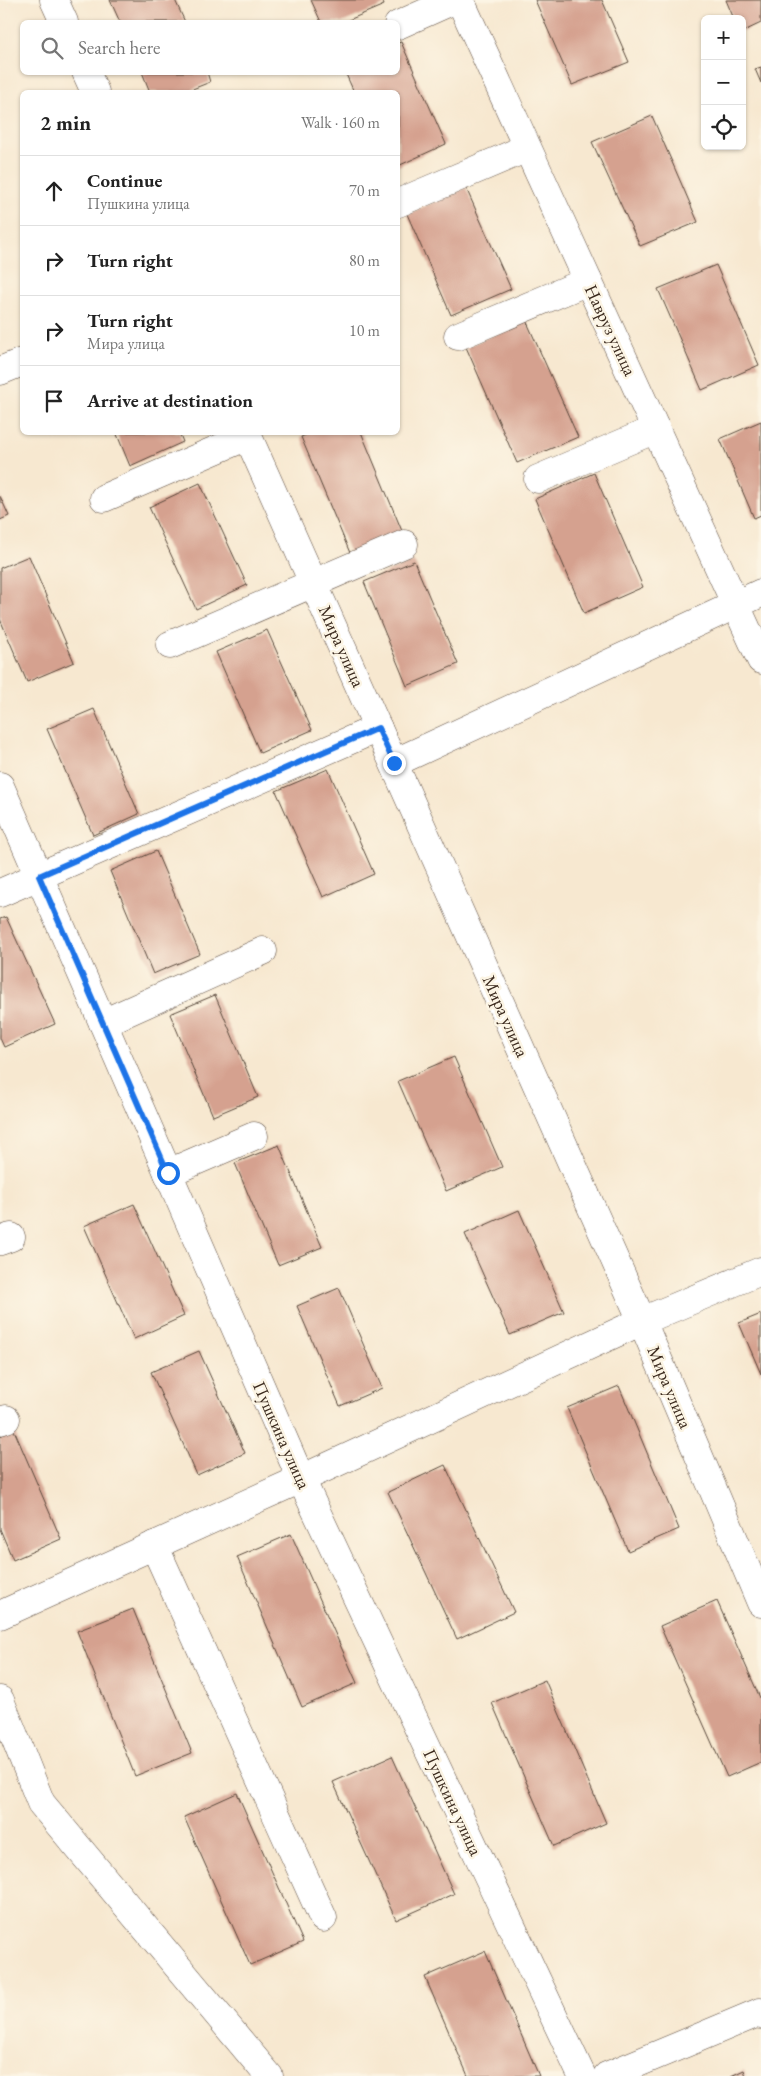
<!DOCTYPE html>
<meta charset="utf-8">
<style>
body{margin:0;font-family:"EB Garamond",serif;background:#f6f6f6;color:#222}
.controls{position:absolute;right:15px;top:15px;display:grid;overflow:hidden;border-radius:8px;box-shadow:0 1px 4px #0004}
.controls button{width:45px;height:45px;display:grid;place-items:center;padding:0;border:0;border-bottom:1px solid #e0e0e0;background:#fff;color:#222;font:25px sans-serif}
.stop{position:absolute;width:15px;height:15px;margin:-11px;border:4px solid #1a73e8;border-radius:50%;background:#fff}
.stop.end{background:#1a73e8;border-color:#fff;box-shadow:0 1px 5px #0008}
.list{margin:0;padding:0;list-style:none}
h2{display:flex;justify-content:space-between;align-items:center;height:65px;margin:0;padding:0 20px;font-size:21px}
h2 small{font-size:16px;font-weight:400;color:#767676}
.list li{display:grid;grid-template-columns:32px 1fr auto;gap:15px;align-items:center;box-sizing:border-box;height:70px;padding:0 20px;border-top:1px solid #e0e0e0}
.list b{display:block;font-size:19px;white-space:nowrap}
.list p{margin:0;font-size:16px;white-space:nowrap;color:#767676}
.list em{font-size:16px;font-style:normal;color:#767676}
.icon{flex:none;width:28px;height:28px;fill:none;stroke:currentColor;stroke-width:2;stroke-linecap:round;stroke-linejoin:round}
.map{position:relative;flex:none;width:761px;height:2076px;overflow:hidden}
.search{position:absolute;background:#fff;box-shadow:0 1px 4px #0004;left:20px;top:20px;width:380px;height:55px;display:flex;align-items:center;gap:12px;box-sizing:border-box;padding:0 18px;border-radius:8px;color:#767676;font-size:19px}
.panel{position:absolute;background:#fff;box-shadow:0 1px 4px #0004;left:20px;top:90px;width:380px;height:345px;border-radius:8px}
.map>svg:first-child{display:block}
.building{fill:#d5a18f}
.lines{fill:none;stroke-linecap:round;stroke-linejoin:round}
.minor-casing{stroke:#574639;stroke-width:29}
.minor{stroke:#fff;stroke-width:28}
.route{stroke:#1a73e8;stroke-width:6}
.labels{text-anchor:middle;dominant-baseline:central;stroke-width:5;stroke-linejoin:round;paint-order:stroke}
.street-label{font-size:18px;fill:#3b2a1e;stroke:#fcf5e5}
</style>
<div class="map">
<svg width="761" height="2076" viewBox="0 0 761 2076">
<rect width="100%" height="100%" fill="#fcf5e5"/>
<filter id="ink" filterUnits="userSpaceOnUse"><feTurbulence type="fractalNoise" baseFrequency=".02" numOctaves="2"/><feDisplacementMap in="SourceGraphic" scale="10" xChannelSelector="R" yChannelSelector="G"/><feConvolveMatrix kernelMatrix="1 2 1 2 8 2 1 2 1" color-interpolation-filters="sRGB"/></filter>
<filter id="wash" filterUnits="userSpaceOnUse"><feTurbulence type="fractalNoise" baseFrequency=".0096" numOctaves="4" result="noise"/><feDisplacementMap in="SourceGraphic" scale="20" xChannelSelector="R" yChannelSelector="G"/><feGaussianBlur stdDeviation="1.12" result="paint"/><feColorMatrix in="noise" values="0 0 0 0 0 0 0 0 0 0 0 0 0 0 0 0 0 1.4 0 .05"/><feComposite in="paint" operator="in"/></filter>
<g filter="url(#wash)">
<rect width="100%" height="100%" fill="#f7e8d0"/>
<g id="blocks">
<g class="building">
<path d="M110,0H175L185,22H120Z"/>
<path d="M311,0H382L384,5L344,22H321Z"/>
<path d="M535,0H602L629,62L572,85Z"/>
<path d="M726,0H761V23L742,32V19H734Z"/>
<path d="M401,42L446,144L398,166V92H354L345,72H398V43Z"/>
<path d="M761,67V83L755,69Z"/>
<path d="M142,72H207L210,82L185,92H150Z"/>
<path d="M652,116L698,222L640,246L592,142Z"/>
<path d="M466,188L511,289L451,315L407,214Z"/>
<path d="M716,265L759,365L702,390L658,289Z"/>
<path d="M526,320L578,437L517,463L466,347Z"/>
<path d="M761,421V515L754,518L720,439Z"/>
<path d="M116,432H179L183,442L130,466Z"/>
<path d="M313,432H361L402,531L350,553L301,437Z"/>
<path d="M594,473L643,587L584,613L535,499Z"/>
<path d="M200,483L247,585L196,609L149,507Z"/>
<path d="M0,496L9,516L0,520Z"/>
<path d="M29,556L74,662L27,682L0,619V568Z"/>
<path d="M414,561L458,664L407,686L364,582Z"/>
<path d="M267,630L312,730L260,753L216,652Z"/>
<path d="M94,709L139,814L93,835L47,729Z"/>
<path d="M328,769L374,874L323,897L276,791Z"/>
<path d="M156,851L200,954L153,974L110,871Z"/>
<path d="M6,917L55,1024L4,1047L0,1038V919Z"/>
<path d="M215,995L258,1097L213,1116L170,1014Z"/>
<path d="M454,1057L502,1167L446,1191L398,1081Z"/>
<path d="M279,1145L322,1247L278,1265L235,1163Z"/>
<path d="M134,1204L184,1316L134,1339L84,1226Z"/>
<path d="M519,1210L564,1312L510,1335L465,1234Z"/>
<path d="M339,1288L382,1388L340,1406L297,1306Z"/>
<path d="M761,1314V1374L739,1323Z"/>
<path d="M199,1351L245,1453L197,1475L151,1372Z"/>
<path d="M619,1386L679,1529L628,1551L567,1408Z"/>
<path d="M14,1430L61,1539L13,1560L0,1529V1436Z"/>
<path d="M445,1465L514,1612L457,1639L388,1492Z"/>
<path d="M291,1534L357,1683L302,1707L237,1557Z"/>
<path d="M717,1601L761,1700V1762L727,1777L660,1626Z"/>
<path d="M133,1609L192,1753L135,1776L77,1631Z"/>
<path d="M545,1680L606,1823L554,1846L492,1703Z"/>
<path d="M392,1756L454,1894L396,1920L333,1782Z"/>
<path d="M237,1793L303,1942L250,1965L184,1817Z"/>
<path d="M485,1951L539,2076H468L425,1977Z"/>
<path d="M744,2070L746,2076H731Z"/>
</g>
</g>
</g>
<g filter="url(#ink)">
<use href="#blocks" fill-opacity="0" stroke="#574639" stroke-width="1"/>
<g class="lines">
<defs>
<g id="minor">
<path d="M54,0L64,22"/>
<path d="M460,0L761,660"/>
<path d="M398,25L454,0"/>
<path d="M86,72L95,92"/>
<path d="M398,203L527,148"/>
<path d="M458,336L588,281"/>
<path d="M0,371L22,362"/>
<path d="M246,432L642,1321L761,1603"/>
<path d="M538,479L656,429"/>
<path d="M104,498L248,436"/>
<path d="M170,645L404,544"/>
<path d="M394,763L761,593"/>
<path d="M0,786L301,1479L582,2076"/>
<path d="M0,893L378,728"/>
<path d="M103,1023L263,951"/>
<path d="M168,1173L254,1136"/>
<path d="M0,1241L11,1237"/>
<path d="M0,1421L6,1419"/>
<path d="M154,1545L323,1918"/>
<path d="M0,1615L301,1479L642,1321L761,1271"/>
<path d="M0,1700L41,1803L269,2076"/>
<path d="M607,2076L760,2012L761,2015"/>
</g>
</defs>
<use href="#minor" class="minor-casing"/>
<use href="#minor" class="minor"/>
</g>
</g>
<g class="lines" filter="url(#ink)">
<path class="route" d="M168,1173L39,876L378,728L394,763"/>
</g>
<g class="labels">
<g class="street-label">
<text transform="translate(611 330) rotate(65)">Навруз улица</text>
<text transform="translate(342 646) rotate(66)">Мира улица</text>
<text transform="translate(506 1016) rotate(66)">Мира улица</text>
<text transform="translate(670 1387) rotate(67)">Мира улица</text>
<text transform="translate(282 1435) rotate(66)">Пушкина улица</text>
<text transform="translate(453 1802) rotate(65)">Пушкина улица</text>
</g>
</g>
</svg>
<div class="controls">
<button>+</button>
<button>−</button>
<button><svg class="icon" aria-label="locate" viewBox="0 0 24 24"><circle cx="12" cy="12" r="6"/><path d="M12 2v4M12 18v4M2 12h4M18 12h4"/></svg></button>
</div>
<div class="stop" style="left:168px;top:1173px"></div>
<div class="stop end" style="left:394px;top:763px"></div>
<div class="search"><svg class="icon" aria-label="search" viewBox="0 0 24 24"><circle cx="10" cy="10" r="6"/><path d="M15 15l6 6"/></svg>Search here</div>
<section class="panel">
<h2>2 min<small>Walk · 160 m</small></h2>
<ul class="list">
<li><svg class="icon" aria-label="ahead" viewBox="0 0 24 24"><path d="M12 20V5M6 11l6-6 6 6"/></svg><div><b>Continue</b><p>Пушкина улица</p></div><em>70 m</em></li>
<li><svg class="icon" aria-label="right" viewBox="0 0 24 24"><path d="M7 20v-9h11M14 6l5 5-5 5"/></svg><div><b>Turn right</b></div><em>80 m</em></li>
<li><svg class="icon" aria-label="right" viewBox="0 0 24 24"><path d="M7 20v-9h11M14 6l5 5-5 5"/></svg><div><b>Turn right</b><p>Мира улица</p></div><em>10 m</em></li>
<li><svg class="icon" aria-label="arrive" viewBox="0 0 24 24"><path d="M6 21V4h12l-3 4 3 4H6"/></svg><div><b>Arrive at destination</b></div></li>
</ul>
</section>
</div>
